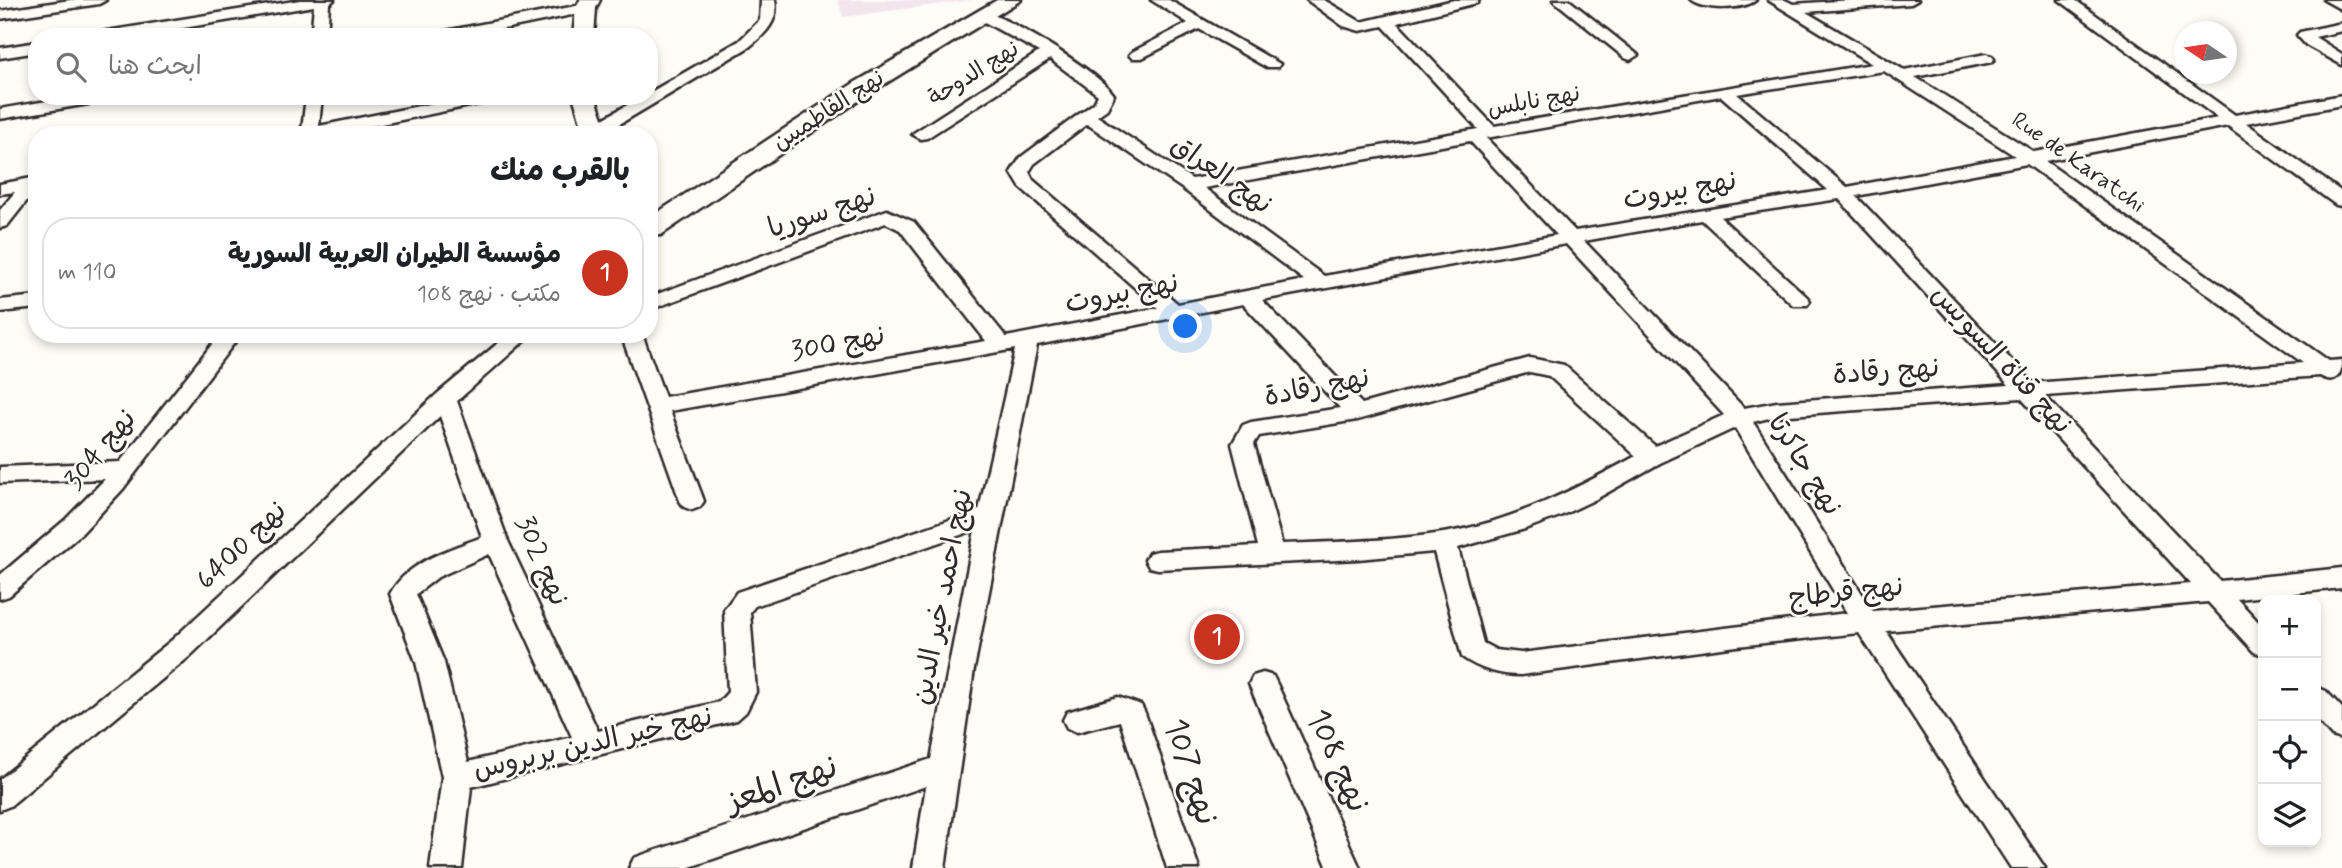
<!DOCTYPE html>
<html lang="ar">
<meta charset="utf-8">
<style>
body{margin:0;font-family:Mynerve,"Playpen Sans Arabic",sans-serif;background:#f6f6f6;color:#202124;direction:rtl}
.controls{position:absolute;right:21px;bottom:21px;display:grid;overflow:hidden;border-radius:14px;box-shadow:0 4px 10px #0003}
.controls button{width:63px;height:63px;display:grid;place-items:center;padding:0;border:0;border-bottom:2px solid #e0e0e0;background:#fff;color:#202124;font:35px sans-serif}
.compass{position:absolute;left:2174px;top:21px;width:63px;height:63px;border-radius:50%;background:#fff;box-shadow:0 4px 10px #0003;rotate:283deg}
.you{position:absolute;left:1186px;top:327px;width:24px;height:24px;margin:-18px;border:5px solid #fff;border-radius:50%;background:#1a73e8;box-shadow:0 0 0 10px #1a73e833}
.badge{display:grid;place-items:center;width:46px;height:46px;border-radius:50%;background:#c8321e;color:#fff;font-size:23px;font-weight:700}
.pin{position:absolute;translate:-50% -50%;border:4px solid #fff;box-shadow:0 2px 7px #0006}
.list{margin:0;padding:0;list-style:none}
h2{display:flex;justify-content:space-between;align-items:center;height:91px;margin:0;padding:0 28px;font-size:30px}
h2 small{font-size:23px;font-weight:400;color:#757577}
.list li{display:grid;grid-template-columns:46px 1fr auto;gap:21px;align-items:center;box-sizing:border-box;height:112px;margin:0 14px 14px;padding:0 14px;border:2px solid #e0e0e0;border-radius:28px}
.list b{display:block;font-size:26px;white-space:nowrap}
.list p{margin:0;font-size:23px;white-space:nowrap;color:#757577}
.list em{font-size:23px;font-style:normal;color:#757577}
.icon{flex:none;width:38px;height:38px;fill:none;stroke:currentColor;stroke-width:2;stroke-linecap:round;stroke-linejoin:round}
.map{position:relative;flex:none;width:2342px;height:868px;overflow:hidden;direction:ltr}
.search{position:absolute;background:#fff;box-shadow:0 4px 10px #0003;left:28px;top:28px;width:630px;height:77px;display:flex;align-items:center;gap:18px;box-sizing:border-box;padding:0 24px;border-radius:28px;color:#757577;font-size:26px}
.panel{position:absolute;background:#fff;box-shadow:0 4px 10px #0003;left:28px;top:126px;width:630px;height:217px;border-radius:28px;direction:rtl}
.map>svg:first-child{display:block}
.built{fill:#f2e5ed}
.lines{fill:none;stroke-linecap:round;stroke-linejoin:round}
.street-casing{stroke:#2b2b2b;stroke-width:5}
.secondary-casing{stroke:#2b2b2b;stroke-width:5}
.street{fill:#fdfcf7;fill-rule:evenodd}
.secondary{fill:#fdfcf7;fill-rule:evenodd}
.labels{text-anchor:middle;dominant-baseline:central;stroke-width:5;stroke-linejoin:round;paint-order:stroke}
.far-street-label{font-size:23px;fill:#2b2b2b;stroke:#fdfcf7}
.street-label{font-size:28px;fill:#2b2b2b;stroke:#fdfcf7}
.near-street-label{font-size:33px;fill:#2b2b2b;stroke:#fdfcf7}
</style>
<div class="map">
<svg width="2342" height="868" viewBox="0 0 2342 868">
<rect width="100%" height="100%" fill="#fdfcf7"/>
<filter id="ink" filterUnits="userSpaceOnUse"><feTurbulence type="fractalNoise" baseFrequency=".0143" numOctaves="2"/><feDisplacementMap in="SourceGraphic" scale="14" xChannelSelector="R" yChannelSelector="G"/><feConvolveMatrix kernelMatrix="1 2 1 2 8 2 1 2 1" color-interpolation-filters="sRGB"/></filter>
<g filter="url(#ink)">
<path class="built" d="M838,0H973L843,17Z"/>
<g class="lines">
<defs>
<g id="street">
<path d="M70,0H106L99,4L0,19V11Z"/>
<path d="M300,0H334L329,4L327,37H311L314,6L130,37H94L101,32Z"/>
<path d="M761,0H775C779,22 765,34 749,47L601,135H589L587,131L589,127L643,96H649V93L739,41L760,20Z"/>
<path d="M1151,0H1169L1280,64L1278,67H1266L1199,29L1142,58H1132L1129,55L1132,52L1188,23Z"/>
<path d="M1307,0H1324L1361,22L1454,0H1479L1477,3L1397,23L1494,126L1872,64L1768,0H1785L1793,4L1852,0H1918L1911,4L1806,12L1904,70L1986,54L1992,56L1994,59L1992,62L1915,77L2034,152L2218,118L2059,0H2075L2235,115L2342,95V105L2246,123L2342,192V206L2336,205L2228,126L2045,161L2329,361L2342,360C2342,375 2336,385 2320,376L2045,396L2220,581L2342,568V588L2237,599L2263,627V655L2254,652L2208,602L1886,631L2045,868H2011L1859,633L1737,646L1521,675C1499,675 1479,669 1462,657L1434,552L1358,559L1158,569L1149,567L1145,560L1149,553L1158,551L1258,546L1232,444L1243,425L1251,422L1340,408L1243,304L1037,345L974,669L945,868H913L926,786L687,868H629L634,858L645,854L931,759L975,530L755,606L750,612L756,692L746,712L737,720L471,787L462,868H430L442,777L416,662L390,594C408,561 449,550 482,537L440,416L190,656L10,806L0,810V779L172,640L437,394L509,334H532L457,401L508,541L598,731L719,702L728,692L724,610L737,592L979,510L1015,349L670,411L704,501L700,507L692,510L684,507L680,501L621,334H642L665,397L986,341L900,230L886,223L649,310V297L887,210L914,222L1006,337L1158,308L1020,187L1011,172L1021,157L1094,103L1098,95L1050,59L927,138L921,139L912,134L1039,52L979,19L977,16L984,12C1012,19 1098,71 1114,95L1107,109L1097,116L1192,179L1478,129L1383,26L1360,31L1343,26ZM1884,71L2015,156L1847,187L1737,94ZM1721,96L1828,190L1575,231L1486,138ZM1087,124L1183,189L1304,280L1178,304L1033,180L1029,172L1034,164ZM1470,141L1557,235L1324,276L1204,188ZM2027,164L2303,363L2033,383L1856,196ZM1839,199L2009,385L1777,402L1744,408L1584,241L1702,220L1793,305H1807L1810,301L1807,297L1720,217ZM1566,244L1724,415L1655,446L1564,365L1530,358L1362,404L1262,300ZM1530,372L1549,376L1636,456C1575,489 1513,522 1443,533C1390,541 1335,542 1282,544L1254,444L1259,436L1357,420ZM2021,398L2191,584L1873,611L1753,422L1777,416ZM1735,428L1847,613L1521,653L1496,650L1483,643L1458,548L1525,529L1560,516L1596,499L1660,463ZM489,554L572,737L468,762L444,662L416,594L438,577Z"/>
<path d="M1553,0H1569L1638,55L1630,60L1625,58Z"/>
<path d="M1691,0H1756C1744,10 1703,11 1691,0Z"/>
<path d="M2324,0H2342V10Z"/>
<path d="M586,4L593,8L591,11L464,37H433L440,32Z"/>
<path d="M2342,23V31L2315,37L2342,54V65L2306,45L2297,35L2300,32Z"/>
<path d="M37,42V52L0,58V48Z"/>
<path d="M76,96H114L106,101L0,119V109Z"/>
<path d="M306,96H322L319,126L469,96H502L494,101L328,135H294L302,130Z"/>
<path d="M37,177V188L7,226L0,228V210L15,192L0,194V184Z"/>
<path d="M37,296V308L0,312V300Z"/>
<path d="M220,334H241L123,489L82,533L9,596L0,599V575L65,520L105,479L0,483V467L120,462Z"/>
<path d="M1263,673L1273,676L1277,684L1360,868H1328L1249,684L1253,676Z"/>
<path d="M2316,687L2326,691L2342,708V739L2332,736L2316,718Z"/>
<path d="M1118,697L1141,705L1145,713L1199,868H1167L1120,721L1077,732L1067,728L1063,720L1067,712Z"/>
</g>
<g id="secondary">
<path d="M580,0H600L596,8L594,37H573L576,8Z"/>
<path d="M997,0H1021L870,93L661,235L649,236V218L854,83Z"/>
<path d="M573,96H595L609,135H585Z"/>
</g>
</defs>
<use href="#street" class="street-casing"/>
<use href="#secondary" class="secondary-casing"/>
<use href="#street" class="street"/>
<use href="#secondary" class="secondary"/>
</g>
</g>
<g class="labels">
<g class="far-street-label">
<text transform="translate(974 74) rotate(-32)">نهج الدوحة</text>
<text transform="translate(1534 102) rotate(-10)">نهج نابلس</text>
<text transform="translate(829 111) rotate(-33)">نهج الفاطميين</text>
<text transform="translate(2078 163) rotate(35)">Rue de Karatchi</text>
</g>
<g class="street-label">
<text transform="translate(1221 175) rotate(35)">نهج العراق</text>
<text transform="translate(1680 191) rotate(-10)">نهج بيروت</text>
<text transform="translate(822 213) rotate(-18)">نهج سوريا</text>
<text transform="translate(1122 294) rotate(-11)">نهج بيروت</text>
<text transform="translate(838 344) rotate(-10)">نهج 300</text>
<text transform="translate(2001 360) rotate(47)">نهج قناة السويس</text>
<text transform="translate(1886 372) rotate(-4)">نهج رقادة</text>
<text transform="translate(1317 388) rotate(-11)">نهج رقادة</text>
<text transform="translate(101 450) rotate(-50)">نهج 304</text>
<text transform="translate(1804 465) rotate(58)">نهج جاكرتا</text>
<text transform="translate(242 546) rotate(-44)">نهج 6400</text>
<text transform="translate(541 561) rotate(67)">نهج 302</text>
<text transform="translate(1846 593) rotate(-6)">نهج قرطاج</text>
<text transform="translate(943 597) rotate(-79)">نهج احمد خير الدين</text>
<text transform="translate(593 744) rotate(-13)">نهج خير الدين بربروس</text>
</g>
<g class="near-street-label">
<text transform="translate(1337 761) rotate(66)">نهج 108</text>
<text transform="translate(1190 772) rotate(72)">نهج 107</text>
<text transform="translate(782 785) rotate(-19)">نهج المعز</text>
</g>
</g>
</svg>
<div class="controls">
<button>+</button>
<button>−</button>
<button><svg class="icon" aria-label="locate" viewBox="0 0 24 24"><circle cx="12" cy="12" r="6"/><path d="M12 2v4M12 18v4M2 12h4M18 12h4"/></svg></button>
<button><svg class="icon" aria-label="layers" viewBox="0 0 24 24"><path d="M12 4l9 5-9 5-9-5zM3 14l9 5 9-5"/></svg></button>
</div>
<svg class="compass" viewBox="-18 -18 36 36"><path d="M0-13l5 13h-10z" fill="#e53935"/><path d="M0 13l5-13h-10z" fill="#757577"/></svg>
<div class="you"></div>
<div class="pin badge" style="left:1217px;top:637px">1</div>
<div class="search"><svg class="icon" aria-label="search" viewBox="0 0 24 24"><circle cx="10" cy="10" r="6"/><path d="M15 15l6 6"/></svg>ابحث هنا</div>
<section class="panel">
<h2>بالقرب منك<small></small></h2>
<ul class="list">
<li><span class="badge">1</span><div><b>مؤسسة الطيران العربية السورية</b><p>مكتب · نهج 108</p></div><em>110 m</em></li>
</ul>
</section>
</div>
